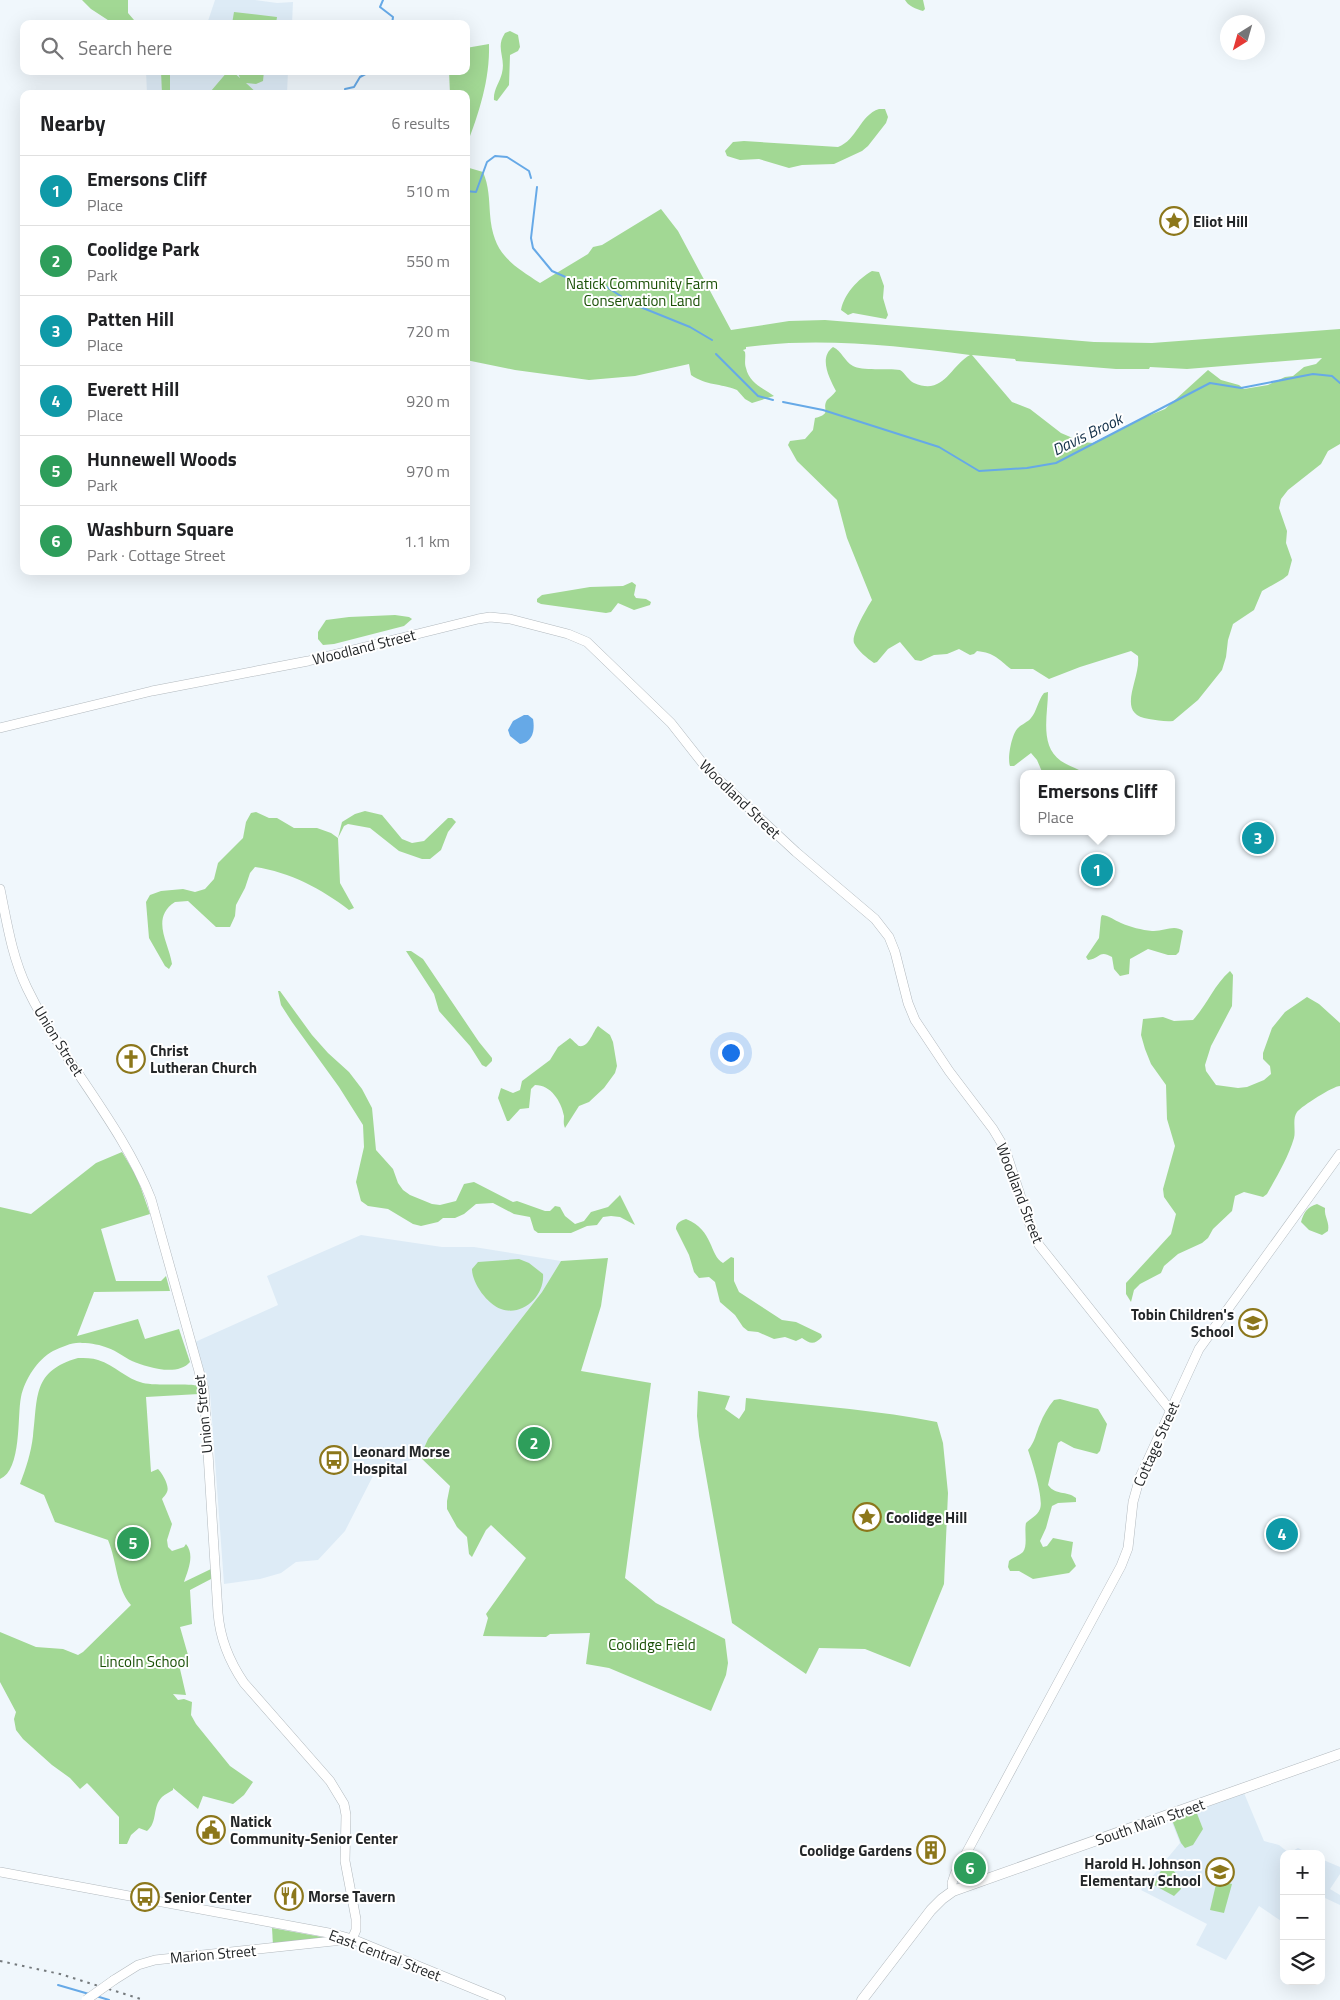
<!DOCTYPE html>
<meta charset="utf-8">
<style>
body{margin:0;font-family:"Titillium Web",sans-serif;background:#f2f2f2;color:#202124}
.controls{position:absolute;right:15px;bottom:15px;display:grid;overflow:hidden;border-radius:10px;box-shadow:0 5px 20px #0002}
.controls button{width:45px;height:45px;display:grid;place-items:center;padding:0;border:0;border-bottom:1px solid #e0e0e0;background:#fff;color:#202124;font:25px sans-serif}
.compass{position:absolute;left:1220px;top:15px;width:45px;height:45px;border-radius:50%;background:#fff;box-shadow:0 5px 20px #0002;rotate:217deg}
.you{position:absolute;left:730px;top:1052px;width:18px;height:18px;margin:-12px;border:4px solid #fff;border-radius:50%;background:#1a73e8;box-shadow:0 0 0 8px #1a73e833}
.badge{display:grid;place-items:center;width:32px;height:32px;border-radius:50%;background:#1a73e8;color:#fff;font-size:16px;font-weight:700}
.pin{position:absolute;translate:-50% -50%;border:2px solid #fff;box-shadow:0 1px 5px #0006}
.popup{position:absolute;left:1020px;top:770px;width:155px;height:65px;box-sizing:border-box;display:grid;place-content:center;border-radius:10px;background:#fff;filter:drop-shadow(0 1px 4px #0005);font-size:16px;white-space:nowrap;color:#757577}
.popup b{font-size:19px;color:#202124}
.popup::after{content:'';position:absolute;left:50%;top:100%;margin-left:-10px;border:10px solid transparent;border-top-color:#fff}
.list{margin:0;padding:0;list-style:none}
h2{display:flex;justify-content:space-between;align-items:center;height:65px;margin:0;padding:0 20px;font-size:21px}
h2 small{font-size:16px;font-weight:400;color:#757577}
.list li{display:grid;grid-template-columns:32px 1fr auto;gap:15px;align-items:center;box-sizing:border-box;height:70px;padding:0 20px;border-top:1px solid #e0e0e0}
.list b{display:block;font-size:19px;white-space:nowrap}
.list p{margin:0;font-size:16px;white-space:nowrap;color:#757577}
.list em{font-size:16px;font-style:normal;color:#757577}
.icon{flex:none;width:28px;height:28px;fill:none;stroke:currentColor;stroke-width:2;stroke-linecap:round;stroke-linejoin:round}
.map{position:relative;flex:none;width:1340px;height:2000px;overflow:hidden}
.search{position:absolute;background:#fff;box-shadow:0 5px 20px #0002;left:20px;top:20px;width:450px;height:55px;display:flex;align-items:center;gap:12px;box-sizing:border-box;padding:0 18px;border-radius:10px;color:#757577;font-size:19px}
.panel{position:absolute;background:#fff;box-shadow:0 5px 20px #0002;left:20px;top:90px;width:450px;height:485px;border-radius:10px}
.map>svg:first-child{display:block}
.built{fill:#ddebf6}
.green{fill:#a2d894;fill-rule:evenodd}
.water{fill:#66a9e7}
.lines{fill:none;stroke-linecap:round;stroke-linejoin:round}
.stream{stroke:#66a9e7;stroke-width:2}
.secondary-casing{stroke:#b2b9be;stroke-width:10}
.primary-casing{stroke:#b2b9be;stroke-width:11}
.secondary{stroke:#fff;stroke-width:9}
.primary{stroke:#fff;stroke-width:10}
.rail{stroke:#757a7d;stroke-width:2;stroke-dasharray:2.5 5;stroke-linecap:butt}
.secondary-bridge-casing{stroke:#b2b9be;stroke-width:10;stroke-linecap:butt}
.secondary-bridge{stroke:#fff;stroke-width:9}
.labels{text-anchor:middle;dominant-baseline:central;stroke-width:4;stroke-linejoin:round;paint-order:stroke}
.poi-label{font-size:15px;font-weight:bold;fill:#242729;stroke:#fff;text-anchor:start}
.park-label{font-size:15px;fill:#194f05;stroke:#fff}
.street-label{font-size:15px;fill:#242729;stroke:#fff}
.water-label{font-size:16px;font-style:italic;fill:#133049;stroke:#fff}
</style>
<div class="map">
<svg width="1340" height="2000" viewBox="0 0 1340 2000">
<rect width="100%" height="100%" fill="#f0f7fc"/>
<g class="built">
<path d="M215,0H255L277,3L293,2L292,24H207Z"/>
<path d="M146,71H288L287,94H147Z"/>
<path d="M361,1235L442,1247H474L561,1261L542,1292L428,1439L420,1457L375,1472L345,1531L318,1560L296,1562L281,1573L260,1579L224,1584L210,1392L195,1342L278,1305L267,1276Z"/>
<path d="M1244,1793L1264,1841L1279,1845L1289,1853L1298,1848L1310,1854H1284V1923L1259,1906L1226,1960L1196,1945L1207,1924L1141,1890L1180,1843L1171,1820Z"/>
<path d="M1321,1859L1340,1867V1874L1330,1889L1340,1895V1905L1325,1898L1321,1903Z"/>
</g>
<g class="green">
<path d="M82,0H128V13L134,20L133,24H114L91,9Z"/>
<path d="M905,0H923L925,9L923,11C916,9 908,6 905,0Z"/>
<path d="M234,12L277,17L276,24H232Z"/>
<path d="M510,31L518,35L520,47L518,51L510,55L509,85L497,101L494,100C493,90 500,82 502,73C506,57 495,48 505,33Z"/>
<path d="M489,44C490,80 479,113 466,147V94H450L449,71H466V48Z"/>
<path d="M161,71H170V94H162Z"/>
<path d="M228,71H232L240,78L237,71H264L263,81L256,84L246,83L258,94H214L211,91Z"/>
<path d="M879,109H885L888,117L886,123L868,146L862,151L834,164L802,165L789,168L759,159L740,160L727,156L725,151L733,142L744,141L838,147C857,140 860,115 879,109Z"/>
<path d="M466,167L483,172C489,186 489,199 490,214C493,254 510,263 540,283L588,254L593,247L602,245L661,209L678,231L731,330L789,321L825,320L1094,342L1152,343L1340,329V444L1328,451L1321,464L1288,490L1281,499L1279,508L1287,531L1286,543L1292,560L1288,575L1283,579L1262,591L1254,610L1233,624L1228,640L1226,657L1222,670L1198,700L1173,721C1165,722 1157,720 1149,719C1114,714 1141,680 1138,656L1131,651L1080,667L1049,679L1033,669H1011C998,659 995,653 977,651L974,654L970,655L959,649L947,654L934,655L921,661L915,660L900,642L888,649L877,662L874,663C867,658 858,651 854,643C851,635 867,608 872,600L847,538L837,500L797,461L788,445L790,441L805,439L813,430L815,418C833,413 821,410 827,400C830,397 833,395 836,391C830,379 818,358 833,347C842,351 844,361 853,366C861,371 888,368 900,370C905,373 909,381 914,383C944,396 950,366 970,355C896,346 820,337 746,347V349L743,350L745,352C746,358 744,362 746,368C749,383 763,388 774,396L752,403L745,399L737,390C720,383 707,386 691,375L689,364L635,376L589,380L515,370L466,360ZM972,355L1015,359L1016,361L1116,369H1149L1150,367L1187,369L1322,358L1316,364L1304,367L1293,376L1285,377L1268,385L1244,389L1239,385L1221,380L1208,370L1165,409L1138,420L1093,443L1082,442L1061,433L1030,409L1012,402Z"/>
<path d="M872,271L879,272L884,286L883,298L888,315L886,319L853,313L848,315L841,310C844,294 858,279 872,271Z"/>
<path d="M632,582L636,585L634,595L636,598L646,599L651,602L650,605L634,610L618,603L611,612L606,613L541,604L537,602V599L542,595L590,587L623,586Z"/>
<path d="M395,615L409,617L412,619L404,626L334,644L323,645L318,639V632L326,620L349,617Z"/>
<path d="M1048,692C1048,714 1039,746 1061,761C1067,765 1073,767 1079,770L1078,774H1043L1037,760L1031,753L1014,766H1010C1007,758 1012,733 1018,728C1022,724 1028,722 1031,718C1037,711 1038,700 1044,693Z"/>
<path d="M365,811L382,815L402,839L412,843L424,841L448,818H452L456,822L448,832L441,850L430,859H422L399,851L370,828L348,824L344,826L338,838L340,883L354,908L349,910C322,889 290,872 255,867L250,873L245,888L236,905L235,916L230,927H216L188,901L175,902C150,918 169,943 172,964L169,969L165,966L149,938L146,902L150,895L161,891L183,889L195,892L205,889L214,879L218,863L243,838L246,822L251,813L256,812L269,818H277L294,828H317L331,833L338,838L342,822L355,814Z"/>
<path d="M1102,915C1110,916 1114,920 1121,923C1130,927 1142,930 1152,931C1163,932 1174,924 1183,931L1179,952L1176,955H1168L1148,949L1130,959L1129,974L1120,976L1114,969L1112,957C1099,949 1100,959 1088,960L1086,957L1099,938L1101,917Z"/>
<path d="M406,951H411L423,959L479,1042L492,1058V1061L486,1067L482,1065L470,1046L439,1011L434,994Z"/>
<path d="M1230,971L1233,975L1232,1006L1211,1046L1205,1065L1206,1071L1216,1085L1238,1088L1247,1087L1264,1080L1271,1074L1270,1066L1263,1059V1053L1272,1028L1285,1012L1307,997L1319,1004L1340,1023V1086C1333,1086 1302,1106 1297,1112C1292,1119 1296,1130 1294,1138C1288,1158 1277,1176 1267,1194L1263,1197L1244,1192L1235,1196L1232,1211L1213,1229L1208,1238L1202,1243L1178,1254L1164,1266L1161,1273L1140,1284L1134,1290L1131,1302L1126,1294V1283L1171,1234L1176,1214L1164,1197L1163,1189L1175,1146L1167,1119L1166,1085L1151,1064L1145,1049L1141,1035L1143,1019L1163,1017L1174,1021L1193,1020C1207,1005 1214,985 1230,971Z"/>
<path d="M278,991H280L312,1035L328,1053L349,1072L362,1089L372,1108L376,1150L393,1169L398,1183L403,1190L410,1195L432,1204L440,1205L456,1201L464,1184L474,1182L513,1202L517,1201L545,1211H550L555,1206L560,1207L565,1216L575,1224L584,1221L591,1212L608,1207L620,1195L635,1225L620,1217L611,1216L603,1217L597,1225L587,1226L571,1233H538L534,1230L530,1217L514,1214L493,1203L476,1204L464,1214L455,1218H443L438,1222L421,1226L413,1224L388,1209L368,1206L361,1201L356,1182L364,1147L363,1125L339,1087L292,1022L281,1005Z"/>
<path d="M598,1026L610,1035L613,1042L617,1066L615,1073L604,1088L589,1102L579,1106L565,1128C563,1123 564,1120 564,1116C561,1101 551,1085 535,1085L531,1089L529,1108L520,1109L509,1121H507L498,1098L501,1088L513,1093L520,1090L522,1081L550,1060L558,1047L570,1038C573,1040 577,1045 579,1046C589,1048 593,1031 598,1026Z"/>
<path d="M122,1152L137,1177L150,1214L101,1229L116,1281H161L166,1276L170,1291L94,1292L77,1336L138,1319L145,1339L179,1329L190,1362C177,1377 147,1367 132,1361C124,1357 117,1351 108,1348C101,1345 91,1343 82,1343C72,1342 63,1347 53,1351C37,1360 25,1379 21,1397C17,1416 22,1470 0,1479V1207L31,1214L96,1163Z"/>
<path d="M1317,1204L1325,1208C1324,1217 1330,1222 1328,1231L1322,1235L1309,1230L1301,1222C1304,1212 1307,1207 1317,1204Z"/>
<path d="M686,1219C714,1230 709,1255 723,1263L731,1257L734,1258V1281L739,1292L782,1320L796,1322L821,1334L822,1337C815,1344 811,1345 802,1338L796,1341L785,1337L774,1339L758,1332L748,1331L743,1327L735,1315L720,1302L715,1282L709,1277L699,1278L694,1272L689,1255L676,1229C676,1223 680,1221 686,1219Z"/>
<path d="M608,1258L601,1306L581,1371L651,1383L625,1578L656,1603L725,1639L728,1663L726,1675L711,1711L609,1668L586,1664L590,1633L550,1634L546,1637L483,1636L488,1618L486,1614L526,1558L491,1525L486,1530L472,1557L469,1554L467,1537L457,1527L447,1509V1501L450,1486L420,1457L428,1439L542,1292L561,1261Z"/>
<path d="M519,1259L529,1263L543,1274C545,1295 523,1317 501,1309C487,1304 472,1283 472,1269L478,1262Z"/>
<path d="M78,1358C85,1358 92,1358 98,1360C115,1365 126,1379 143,1383C155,1386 192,1383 198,1386L199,1394L146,1397L151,1472L158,1469C162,1473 170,1486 167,1492C166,1495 163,1497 162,1499L172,1524L167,1540L168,1547L172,1551L184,1547L186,1544C195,1555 188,1570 184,1582L211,1569V1579L190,1590L192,1624L180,1627L190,1662L180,1669L186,1695L173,1694L178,1700L184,1699L192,1702L191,1715L196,1724L230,1766L253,1782L244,1795L233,1804L203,1796L198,1809L173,1788V1790C170,1792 165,1794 162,1797C152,1807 158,1822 147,1831L139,1828L131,1835L127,1844H119V1817L91,1787L87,1783L80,1789L70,1778L52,1765L23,1739L16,1730L14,1719L16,1712L0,1682V1632L36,1647L63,1649L78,1655L83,1652L131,1605C116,1588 117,1561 108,1540L55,1522L44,1495L20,1484C26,1468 31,1453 33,1436C38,1397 32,1371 78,1358Z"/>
<path d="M698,1391L730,1396L725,1409L739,1419L745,1410L746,1398C810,1406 874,1409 937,1422L943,1443L948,1493L944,1584L910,1667L865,1649L819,1648L806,1674L732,1623L699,1436L697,1416Z"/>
<path d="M1060,1399L1098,1409L1107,1424L1100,1451L1097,1454L1074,1448L1061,1441L1058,1443L1048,1485C1056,1496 1066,1490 1076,1498V1502L1058,1503L1052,1506L1046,1528L1040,1541L1043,1547L1047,1546L1053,1538L1073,1542L1071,1556L1076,1566L1069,1573L1033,1579L1019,1571H1010L1008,1567L1009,1561C1013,1557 1019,1556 1023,1552C1028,1545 1024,1531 1026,1523C1031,1518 1037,1516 1040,1509C1044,1499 1032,1461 1028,1450C1035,1442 1036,1433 1040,1424C1043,1416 1048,1407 1054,1400Z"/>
<path d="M1196,1811L1203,1829L1193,1845L1185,1848L1181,1843L1172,1820Z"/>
<path d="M967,1862L984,1874L962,1880L959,1876Z"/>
<path d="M1165,1865C1175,1871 1182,1877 1181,1889L1174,1896L1152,1884Z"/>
<path d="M1217,1880L1232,1884L1224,1913L1210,1910Z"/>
<path d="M272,1928L322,1937L323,1938L273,1945Z"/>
</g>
<path class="water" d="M524,715H528L533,719C535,730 533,742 520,744L510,736L508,730L513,721Z"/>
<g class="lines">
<g class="stream">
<path d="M383,0L380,7L393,17L392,24"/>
<path d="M346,94L345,89L354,87L360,77L371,71"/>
<path d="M537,187L531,238L533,248L552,271L579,283L596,280L633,304L690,327L712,340"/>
<path d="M466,191L476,192L487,162L495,156L507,157L529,171L531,178"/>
<path d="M716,354L758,396L773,400"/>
<path d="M783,402L823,410L939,447L979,471L1027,468L1056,463L1210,383L1241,388L1313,374L1332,376L1340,383"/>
<path d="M58,1985L89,1994"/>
<path d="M96,1996L109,2000"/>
</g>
<defs>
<g id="secondary">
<path d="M0,728L152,691L308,661L478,619L490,617L510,619L568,634L587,642L671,723L708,770L796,852L875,919L889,937L895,952L908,1003L915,1020L949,1071L993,1129L1005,1149L1030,1225L1039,1245L1171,1411"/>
<path d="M0,889C7,923 12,957 27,988C62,1061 121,1123 151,1199L204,1389L218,1613C220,1639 229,1661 244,1683L330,1781L344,1804L346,1815L345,1861L356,1919V1930L352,1939"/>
<path d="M0,1872L334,1934L352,1939L501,2000"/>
<path d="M953,1891L952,1883L955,1874L1121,1566L1128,1548L1133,1502L1140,1477L1199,1349L1340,1154"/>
<path d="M114,1980L138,1965L155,1960L352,1939"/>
</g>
<path id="primary" d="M862,2000L931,1910L942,1899L953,1891L1340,1754"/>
</defs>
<use href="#secondary" class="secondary-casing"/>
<use href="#primary" class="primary-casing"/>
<use href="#secondary" class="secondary"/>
<use href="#primary" class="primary"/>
<path class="rail" d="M0,1961L60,1974L144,2000"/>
<defs>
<path id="secondary-bridge" d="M86,2000L114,1980"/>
</defs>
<use href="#secondary-bridge" class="secondary-bridge-casing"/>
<use href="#secondary-bridge" class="secondary-bridge"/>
</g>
<defs>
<symbol id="sight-ring" viewBox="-11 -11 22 22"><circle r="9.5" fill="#fff" stroke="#8c771b" stroke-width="1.5"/><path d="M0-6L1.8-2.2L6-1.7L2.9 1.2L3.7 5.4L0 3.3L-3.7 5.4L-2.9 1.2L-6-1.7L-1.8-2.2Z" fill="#8c771b"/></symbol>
<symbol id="church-ring" viewBox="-11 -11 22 22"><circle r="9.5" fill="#fff" stroke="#8c771b" stroke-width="1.5"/><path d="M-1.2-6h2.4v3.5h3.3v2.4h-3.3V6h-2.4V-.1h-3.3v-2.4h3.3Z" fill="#8c771b"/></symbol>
<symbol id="school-ring" viewBox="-11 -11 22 22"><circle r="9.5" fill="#fff" stroke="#8c771b" stroke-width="1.5"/><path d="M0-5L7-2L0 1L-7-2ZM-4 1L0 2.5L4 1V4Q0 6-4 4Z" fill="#8c771b"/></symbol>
<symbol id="bus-ring" viewBox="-11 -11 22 22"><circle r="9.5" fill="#fff" stroke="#8c771b" stroke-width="1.5"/><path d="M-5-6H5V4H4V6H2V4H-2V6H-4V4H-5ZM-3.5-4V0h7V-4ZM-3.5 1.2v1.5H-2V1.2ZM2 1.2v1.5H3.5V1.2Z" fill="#8c771b"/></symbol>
<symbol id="civic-ring" viewBox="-11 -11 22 22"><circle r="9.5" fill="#fff" stroke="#8c771b" stroke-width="1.5"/><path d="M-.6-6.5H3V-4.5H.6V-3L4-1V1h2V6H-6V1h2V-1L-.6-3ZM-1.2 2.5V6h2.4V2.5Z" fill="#8c771b"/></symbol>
<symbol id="building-ring" viewBox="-11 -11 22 22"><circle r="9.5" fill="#fff" stroke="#8c771b" stroke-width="1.5"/><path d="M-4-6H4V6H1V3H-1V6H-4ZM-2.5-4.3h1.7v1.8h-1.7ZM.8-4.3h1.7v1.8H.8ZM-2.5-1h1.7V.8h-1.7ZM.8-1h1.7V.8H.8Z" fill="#8c771b"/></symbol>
<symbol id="restaurant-ring" viewBox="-11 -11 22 22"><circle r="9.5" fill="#fff" stroke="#8c771b" stroke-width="1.5"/><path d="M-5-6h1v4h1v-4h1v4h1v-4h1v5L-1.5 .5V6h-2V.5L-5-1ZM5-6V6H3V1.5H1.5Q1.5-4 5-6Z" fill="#8c771b"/></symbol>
</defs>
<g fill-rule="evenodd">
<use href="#sight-ring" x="1158" y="205" width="32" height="32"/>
<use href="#church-ring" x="115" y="1043" width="32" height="32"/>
<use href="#school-ring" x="1237" y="1307" width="32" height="32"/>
<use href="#bus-ring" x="318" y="1444" width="32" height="32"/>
<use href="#sight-ring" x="851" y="1501" width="32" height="32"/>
<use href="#civic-ring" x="195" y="1814" width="32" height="32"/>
<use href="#building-ring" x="915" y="1834" width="32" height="32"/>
<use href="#school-ring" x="1204" y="1856" width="32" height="32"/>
<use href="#restaurant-ring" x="273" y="1880" width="32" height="32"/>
<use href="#bus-ring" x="129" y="1881" width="32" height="32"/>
</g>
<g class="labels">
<g class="poi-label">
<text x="1193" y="221">Eliot Hill</text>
<text x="150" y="1050">Christ<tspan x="150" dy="17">Lutheran Church</tspan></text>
<text x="1234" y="1314" text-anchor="end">Tobin Children's<tspan x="1234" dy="17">School</tspan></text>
<text x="353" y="1451">Leonard Morse<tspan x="353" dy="17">Hospital</tspan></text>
<text x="886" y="1517">Coolidge Hill</text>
<text x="230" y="1821">Natick<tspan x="230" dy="17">Community-Senior Center</tspan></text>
<text x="912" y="1850" text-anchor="end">Coolidge Gardens</text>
<text x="1201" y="1863" text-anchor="end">Harold H. Johnson<tspan x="1201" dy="17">Elementary School</tspan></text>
<text x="308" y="1896">Morse Tavern</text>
<text x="164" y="1897">Senior Center</text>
</g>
<g class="park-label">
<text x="642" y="283">Natick Community Farm<tspan x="642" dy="17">Conservation Land</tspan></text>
<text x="652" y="1644">Coolidge Field</text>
<text x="144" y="1661">Lincoln School</text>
</g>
<g class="street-label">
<text transform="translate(364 647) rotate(-14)">Woodland Street</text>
<text transform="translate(740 799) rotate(44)">Woodland Street</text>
<text transform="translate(59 1041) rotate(58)">Union Street</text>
<text transform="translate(1020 1193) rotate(69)">Woodland Street</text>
<text transform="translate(203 1414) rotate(-96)">Union Street</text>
<text transform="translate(1156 1444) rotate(-66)">Cottage Street</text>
<text transform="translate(1150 1822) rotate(-19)">South Main Street</text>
<text transform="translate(213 1954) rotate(-5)">Marion Street</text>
<text transform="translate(385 1955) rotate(21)">East Central Street</text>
</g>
<g class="water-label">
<text transform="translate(1087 434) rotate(-26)">Davis Brook</text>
</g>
</g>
</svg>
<div class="controls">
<button>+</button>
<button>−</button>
<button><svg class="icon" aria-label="layers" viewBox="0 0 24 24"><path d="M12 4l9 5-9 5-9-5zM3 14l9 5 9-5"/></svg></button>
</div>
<svg class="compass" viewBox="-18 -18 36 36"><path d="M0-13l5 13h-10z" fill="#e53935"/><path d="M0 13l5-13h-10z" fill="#757577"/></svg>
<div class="you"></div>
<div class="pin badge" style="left:1097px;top:870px;background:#0f9aa8">1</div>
<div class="popup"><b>Emersons Cliff</b>Place</div>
<div class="pin badge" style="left:534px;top:1443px;background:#2e9e5b">2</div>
<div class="pin badge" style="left:1258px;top:838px;background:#0f9aa8">3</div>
<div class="pin badge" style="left:1282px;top:1534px;background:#0f9aa8">4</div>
<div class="pin badge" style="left:133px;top:1543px;background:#2e9e5b">5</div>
<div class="pin badge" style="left:970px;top:1868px;background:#2e9e5b">6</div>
<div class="search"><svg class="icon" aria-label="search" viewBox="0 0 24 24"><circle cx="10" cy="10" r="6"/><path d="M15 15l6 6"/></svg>Search here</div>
<section class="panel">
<h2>Nearby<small>6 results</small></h2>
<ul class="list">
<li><span class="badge" style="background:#0f9aa8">1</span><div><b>Emersons Cliff</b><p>Place</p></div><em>510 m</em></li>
<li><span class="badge" style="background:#2e9e5b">2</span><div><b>Coolidge Park</b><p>Park</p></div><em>550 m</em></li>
<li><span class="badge" style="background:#0f9aa8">3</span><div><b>Patten Hill</b><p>Place</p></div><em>720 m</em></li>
<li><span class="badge" style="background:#0f9aa8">4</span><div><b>Everett Hill</b><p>Place</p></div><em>920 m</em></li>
<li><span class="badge" style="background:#2e9e5b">5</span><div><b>Hunnewell Woods</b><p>Park</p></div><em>970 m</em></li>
<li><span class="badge" style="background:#2e9e5b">6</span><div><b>Washburn Square</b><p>Park · Cottage Street</p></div><em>1.1 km</em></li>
</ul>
</section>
</div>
